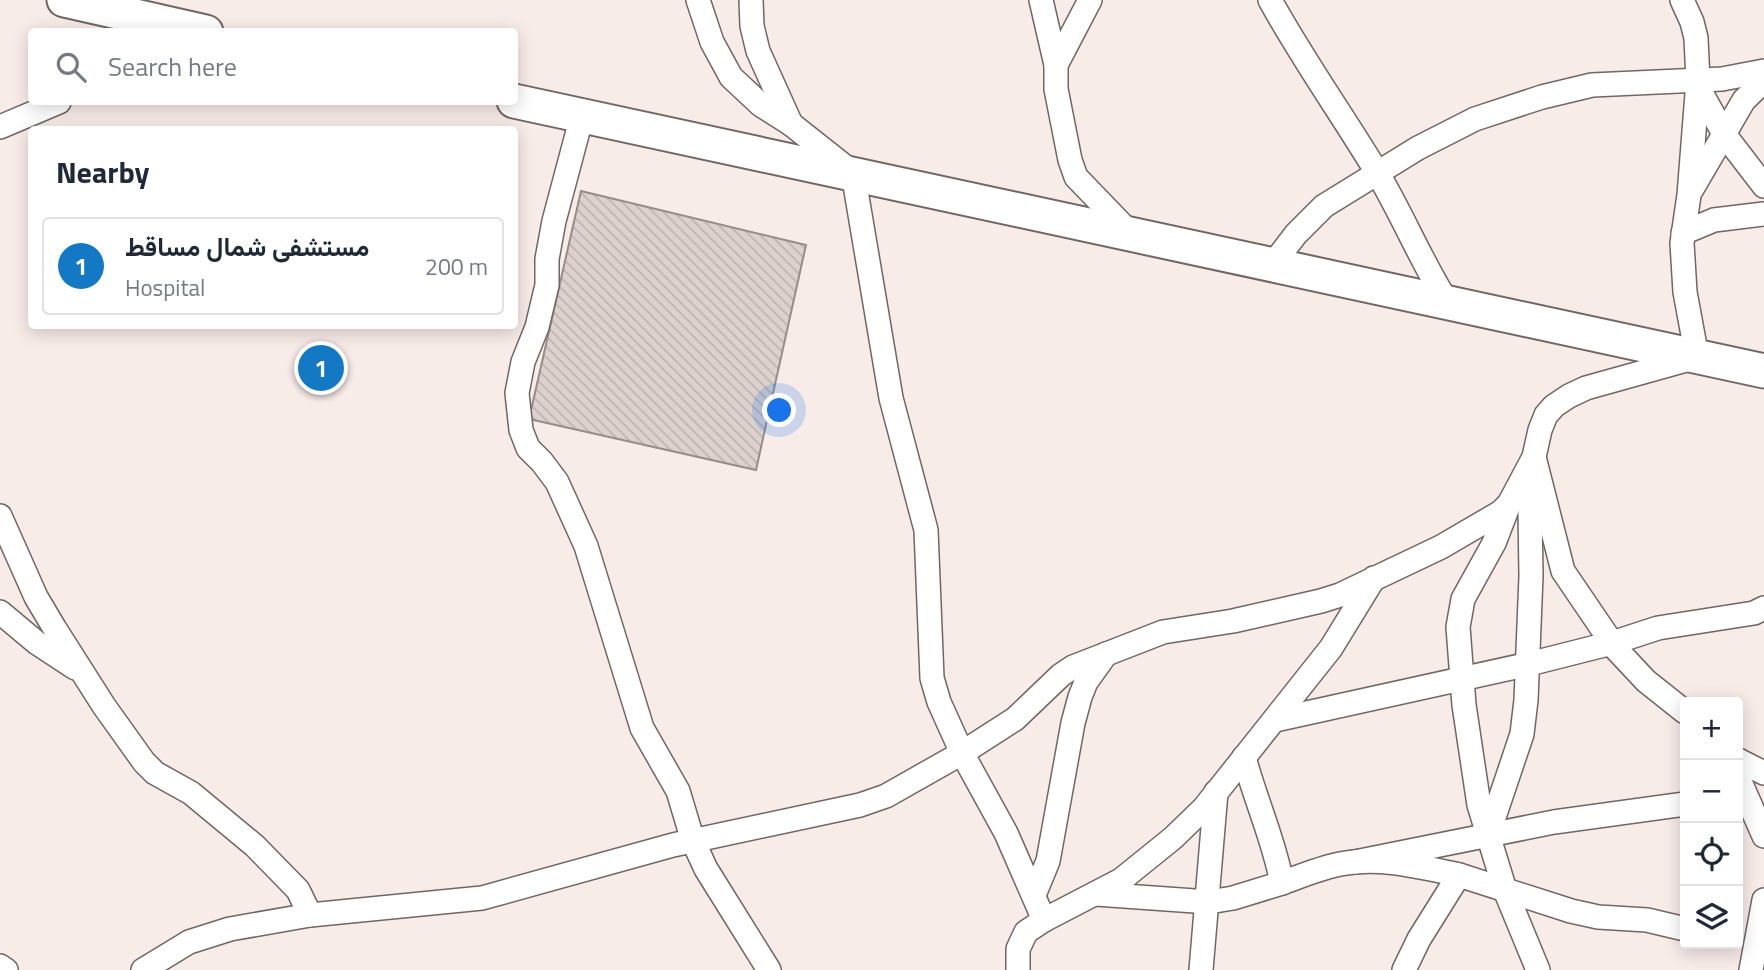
<!DOCTYPE html>
<meta charset="utf-8">
<style>
body{margin:0;font-family:"Titillium Web",Vazirmatn,sans-serif;background:#f6f6f7;color:#1f2937}
.controls{position:absolute;right:21px;bottom:21px;display:grid;overflow:hidden;border-radius:7px;box-shadow:0 4px 18px #0003}
.controls button{width:63px;height:63px;display:grid;place-items:center;padding:0;border:0;border-bottom:2px solid #e0e1e3;background:#fff;color:#1f2937;font:35px sans-serif}
.you{position:absolute;left:780px;top:411px;width:24px;height:24px;margin:-18px;border:5px solid #fff;border-radius:50%;background:#1a73e8;box-shadow:0 0 0 10px #1a73e833}
.badge{display:grid;place-items:center;width:46px;height:46px;border-radius:50%;background:#1379c4;color:#fff;font-size:23px;font-weight:700}
.pin{position:absolute;translate:-50% -50%;border:4px solid #fff;box-shadow:0 2px 7px #0006}
.list{margin:0;padding:0;list-style:none}
h2{display:flex;justify-content:space-between;align-items:center;height:91px;margin:0;padding:0 28px;font-size:30px}
h2 small{font-size:23px;font-weight:400;color:#747a83}
.list li{display:grid;grid-template-columns:46px 1fr auto;gap:21px;align-items:center;box-sizing:border-box;height:98px;margin:0 14px 14px;padding:0 14px;border:2px solid #e0e1e3;border-radius:7px}
.list b{display:block;font-size:26px;white-space:nowrap}
.list p{margin:0;font-size:23px;white-space:nowrap;color:#747a83}
.list em{font-size:23px;font-style:normal;color:#747a83}
.icon{flex:none;width:38px;height:38px;fill:none;stroke:currentColor;stroke-width:2;stroke-linecap:round;stroke-linejoin:round}
.map{position:relative;flex:none;width:1764px;height:970px;overflow:hidden}
.search{position:absolute;background:#fff;box-shadow:0 4px 18px #0003;left:28px;top:28px;width:490px;height:77px;display:flex;align-items:center;gap:18px;box-sizing:border-box;padding:0 24px;border-radius:7px;color:#747a83;font-size:26px}
.panel{position:absolute;background:#fff;box-shadow:0 4px 18px #0003;left:28px;top:126px;width:490px;height:203px;border-radius:7px}
.map>svg:first-child{display:block}
.building{fill:url(#building-back-hatch);stroke:#968c88;stroke-width:2}
.lines{fill:none;stroke-linecap:round;stroke-linejoin:round}
.minor-casing{stroke:#706663;stroke-width:26}
.highway-casing{stroke:#706663;stroke-width:37}
.minor{stroke:#fff;stroke-width:23}
.highway{stroke:#fff;stroke-width:33}
</style>
<div class="map">
<svg width="1764" height="970" viewBox="0 0 1764 970">
<defs>
<pattern id="building-back-hatch" width="6" height="6" patternUnits="userSpaceOnUse" patternTransform="scale(1.75)"><rect width="6" height="6" fill="#ddd1cd"/><path d="M-1 5l2 2M0 0l6 6M5-1l2 2" fill="none" stroke="#beb4b0"/></pattern>
</defs>
<rect width="100%" height="100%" fill="#f8ece9"/>
<path class="building" d="M581,191L806,245L756,470L529,419Z"/>
<g class="lines">
<defs>
<g id="minor">
<path d="M698,0L712,42L731,77L761,105L791,124L853,173L891,398L926,530L932,678L939,702L962,753L1006,833L1044,920"/>
<path d="M751,0L752,26L758,51L791,124"/>
<path d="M1041,0L1056,65V89L1070,160L1076,177L1130,233"/>
<path d="M1270,0C1303,60 1343,116 1378,174C1403,216 1421,261 1447,302"/>
<path d="M1056,65L1090,0"/>
<path d="M1698,87L1724,134L1764,186"/>
<path d="M582,116L554,221L547,259V285L537,327L523,362L517,393L521,430L528,448L542,462L557,482L586,546L642,728L678,791L693,841L706,869L769,970"/>
<path d="M0,127L59,102"/>
<path d="M1692,189L1744,100L1764,81"/>
<path d="M1683,233L1714,220L1764,214"/>
<path d="M1273,264L1296,234L1324,206L1418,148L1475,119L1542,97L1592,85L1722,79L1764,71"/>
<path d="M1534,457L1563,571L1616,649L1646,681L1685,712"/>
<path d="M1509,504L1494,543L1463,599L1458,627L1464,705L1479,805L1505,890L1538,970"/>
<path d="M0,516L36,597L55,629L104,706L144,762L155,773L191,793L255,846L298,890L310,915"/>
<path d="M0,612L37,643L75,668"/>
<path d="M1275,720L1529,664L1612,643L1658,628L1754,613L1764,608"/>
<path d="M1244,757C1255,799 1274,840 1282,883C1301,876 1320,868 1340,864C1380,856 1420,867 1459,875"/>
<path d="M1738,760L1764,773"/>
<path d="M1738,777L1764,836"/>
<path d="M1488,835L1522,734L1526,700L1531,576L1530,510L1524,478"/>
<path d="M1355,862L1554,822L1685,804"/>
<path d="M1096,894L1209,902L1233,898L1282,883"/>
<path d="M1034,895L1048,861L1073,723L1080,697L1086,682L1106,654"/>
<path d="M0,966L6,970"/>
<path d="M143,970L189,942L230,929L310,915L482,898L673,845L860,805L886,796L962,753L1015,719L1061,675L1073,667L1163,632L1233,621L1321,601L1340,595L1441,547L1501,512L1509,504L1534,457L1540,430L1546,415L1554,406L1569,396L1586,388L1697,357L1685,292L1682,243L1689,195L1698,81L1696,38L1692,22L1682,0"/>
<path d="M1018,970V949L1026,932L1044,920L1121,880L1173,838L1204,808L1331,648L1374,578"/>
<path d="M1201,970L1216,792"/>
<path d="M1404,970L1419,939L1459,875L1571,911L1598,917L1647,920L1685,929"/>
<path d="M1751,970L1764,900"/>
</g>
<g id="highway">
<path d="M64,0L206,32"/>
<path d="M514,101L1764,371"/>
</g>
</defs>
<use href="#minor" class="minor-casing"/>
<use href="#highway" class="highway-casing"/>
<use href="#minor" class="minor"/>
<use href="#highway" class="highway"/>
</g>
</svg>
<div class="controls">
<button>+</button>
<button>−</button>
<button><svg class="icon" aria-label="locate" viewBox="0 0 24 24"><circle cx="12" cy="12" r="6"/><path d="M12 2v4M12 18v4M2 12h4M18 12h4"/></svg></button>
<button><svg class="icon" aria-label="layers" viewBox="0 0 24 24"><path d="M12 4l9 5-9 5-9-5zM3 14l9 5 9-5"/></svg></button>
</div>
<div class="you"></div>
<div class="pin badge" style="left:321px;top:368px">1</div>
<div class="search"><svg class="icon" aria-label="search" viewBox="0 0 24 24"><circle cx="10" cy="10" r="6"/><path d="M15 15l6 6"/></svg>Search here</div>
<section class="panel">
<h2>Nearby<small></small></h2>
<ul class="list">
<li><span class="badge">1</span><div><b>مستشفى شمال مساقط</b><p>Hospital</p></div><em>200 m</em></li>
</ul>
</section>
</div>
